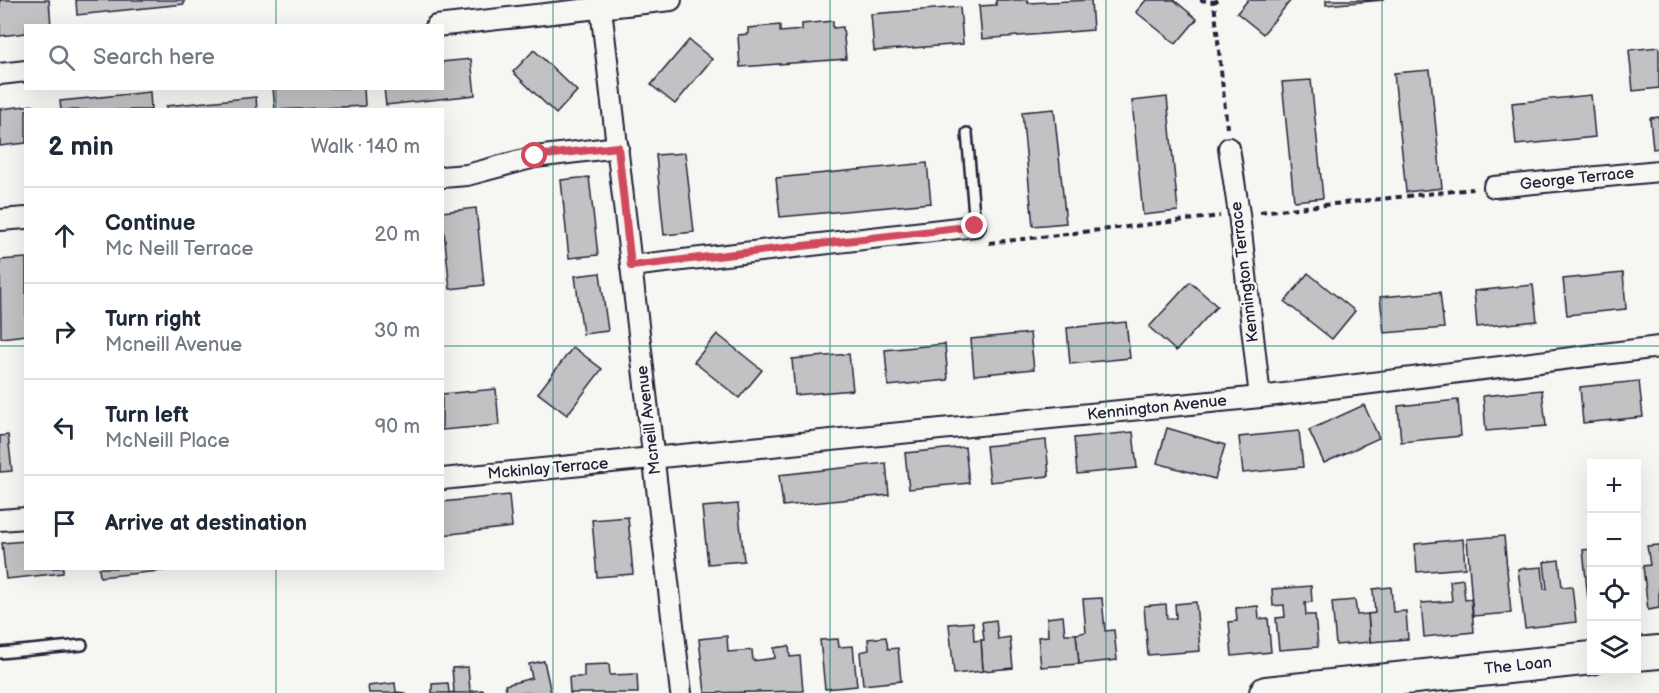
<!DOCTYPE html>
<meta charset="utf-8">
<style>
body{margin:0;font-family:"Balsamiq Sans",sans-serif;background:#f2f2f3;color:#1f2937}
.controls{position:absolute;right:18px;bottom:18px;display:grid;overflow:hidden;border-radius:0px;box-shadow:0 6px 24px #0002}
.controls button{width:54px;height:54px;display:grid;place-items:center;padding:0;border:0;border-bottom:2px solid #e0e1e3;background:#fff;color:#1f2937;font:30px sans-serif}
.stop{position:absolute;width:18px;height:18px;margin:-14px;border:4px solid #d1495b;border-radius:50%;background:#fff}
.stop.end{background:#d1495b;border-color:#fff;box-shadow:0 2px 6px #0008}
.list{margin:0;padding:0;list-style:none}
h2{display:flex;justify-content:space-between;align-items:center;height:78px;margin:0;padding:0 24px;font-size:26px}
h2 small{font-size:20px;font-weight:400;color:#747a83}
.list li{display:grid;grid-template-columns:39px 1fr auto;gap:18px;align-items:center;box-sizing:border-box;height:96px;padding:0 24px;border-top:2px solid #e0e1e3}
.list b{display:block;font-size:22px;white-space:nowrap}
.list p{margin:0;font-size:20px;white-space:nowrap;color:#747a83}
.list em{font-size:20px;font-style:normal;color:#747a83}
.icon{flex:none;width:33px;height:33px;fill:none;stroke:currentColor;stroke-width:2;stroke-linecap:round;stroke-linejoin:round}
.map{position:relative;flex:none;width:1659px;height:693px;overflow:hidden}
.search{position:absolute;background:#fff;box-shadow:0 6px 24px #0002;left:24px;top:24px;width:420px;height:66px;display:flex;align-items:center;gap:15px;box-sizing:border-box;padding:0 21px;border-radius:0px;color:#747a83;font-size:22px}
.panel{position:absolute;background:#fff;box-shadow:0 6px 24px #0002;left:24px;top:108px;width:420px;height:462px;border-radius:0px}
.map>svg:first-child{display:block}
.building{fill:#c2c2c4;stroke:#22223b;stroke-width:1.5}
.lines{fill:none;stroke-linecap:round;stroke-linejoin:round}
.service-casing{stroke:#22223b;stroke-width:14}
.minor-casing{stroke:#22223b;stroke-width:24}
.primary-casing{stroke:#22223b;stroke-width:36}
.path{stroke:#22223b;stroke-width:4;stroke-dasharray:6 4.5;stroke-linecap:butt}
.service{stroke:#f6f6f2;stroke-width:9}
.minor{stroke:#f6f6f2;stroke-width:20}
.primary{stroke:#f6f6f2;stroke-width:32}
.route{stroke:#d1495b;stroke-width:8}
.grid{fill:none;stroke:#0f766e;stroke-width:1.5;stroke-opacity:0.55}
.labels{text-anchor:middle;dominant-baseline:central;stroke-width:5;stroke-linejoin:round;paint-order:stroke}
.street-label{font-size:16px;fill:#22223b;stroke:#f6f6f2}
</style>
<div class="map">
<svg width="1659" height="693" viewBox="0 0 1659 693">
<rect width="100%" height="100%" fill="#f6f6f2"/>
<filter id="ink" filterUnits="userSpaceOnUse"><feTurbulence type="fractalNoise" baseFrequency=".0167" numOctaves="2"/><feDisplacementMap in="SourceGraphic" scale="12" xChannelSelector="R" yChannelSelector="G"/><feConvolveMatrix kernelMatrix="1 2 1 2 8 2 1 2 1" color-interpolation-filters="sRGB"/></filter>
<g filter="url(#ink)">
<g class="building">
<path d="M0,0H49L51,26H26V33L0,36Z"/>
<path d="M76,0H184V4L77,15Z"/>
<path d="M996,0H1028V3L1091,0L1093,30L982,39L979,6L996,5Z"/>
<path d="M1146,0H1174L1197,19L1176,44L1136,12Z"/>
<path d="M1248,0H1291L1263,34L1237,13Z"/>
<path d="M1326,0H1384L1326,5Z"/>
<path d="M960,7L963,44L874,51L871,14Z"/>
<path d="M833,21V28L843,27L846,59L740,67L738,35L748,34V28L780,25V32L802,30V24Z"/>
<path d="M689,40L712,59L675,104L651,85Z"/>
<path d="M1659,47V88L1633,91L1629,50Z"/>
<path d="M534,50L577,91L556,114L513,72Z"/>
<path d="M471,59L475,95L386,105L384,88H442V62Z"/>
<path d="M1430,70L1442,188L1406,192L1394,73Z"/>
<path d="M1311,80L1323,198L1294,201L1282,82Z"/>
<path d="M273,88H364L365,106L275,110Z"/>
<path d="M150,92L151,110H61L60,101Z"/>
<path d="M1591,95L1595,137L1516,145L1512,103Z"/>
<path d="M256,97L257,110H166V106Z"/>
<path d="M1167,97L1178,211L1143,215L1132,101Z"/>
<path d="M34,105L35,110H26V143L0,146V109Z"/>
<path d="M1054,109L1066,223L1033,226L1022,112Z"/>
<path d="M1659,117V148L1653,149L1650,118Z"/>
<path d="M685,153L694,232L664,235L656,155Z"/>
<path d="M927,163L931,203L780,217L776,178Z"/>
<path d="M589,177L598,255L569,258L561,180Z"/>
<path d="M476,208L484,285L450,289L442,212Z"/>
<path d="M26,258V335L1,338L0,260Z"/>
<path d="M600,273L608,331L583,334L575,276Z"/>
<path d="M1308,273L1355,311L1332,339L1285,302Z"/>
<path d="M1623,273L1626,309L1567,315L1563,279Z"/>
<path d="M1190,282L1217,306L1176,351L1149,327Z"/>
<path d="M1533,285L1537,321L1477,327L1474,291Z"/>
<path d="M1440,292L1444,328L1384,333L1380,297Z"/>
<path d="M1126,322L1130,358L1070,364L1067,328Z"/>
<path d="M1030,333L1034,369L974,375L971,339Z"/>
<path d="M717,334L762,370L739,398L694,362Z"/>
<path d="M945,344L948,380L888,386L885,350Z"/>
<path d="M573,347L602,369L567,415L538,393Z"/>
<path d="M849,354L853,390L795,395L792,359Z"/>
<path d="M1639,381L1643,417L1583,423L1580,387Z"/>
<path d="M496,389L499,425L442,430V394Z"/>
<path d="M1542,390L1546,426L1486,431L1483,396Z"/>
<path d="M1458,400L1461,436L1401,442L1398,406Z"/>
<path d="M1364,405L1379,438L1324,463L1309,430Z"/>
<path d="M1167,428L1225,445L1215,479L1157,463Z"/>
<path d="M1299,431L1303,467L1243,473L1239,437Z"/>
<path d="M1133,432L1137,468L1077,474L1074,438Z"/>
<path d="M8,435L12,471L0,472V436Z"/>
<path d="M1046,440L1049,476L990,482L986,446Z"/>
<path d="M965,447L969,483L909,489L905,453Z"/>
<path d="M886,463L889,495L783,506L779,475Z"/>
<path d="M509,495L512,527L442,535V502Z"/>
<path d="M738,504L744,561L708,564L702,507Z"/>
<path d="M628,517L633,574L597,577L592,520Z"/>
<path d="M1504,536L1511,613L1473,616L1467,539Z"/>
<path d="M1463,539L1465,568L1417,572L1415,544Z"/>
<path d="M26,541V568H63V573L6,579L2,543Z"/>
<path d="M1659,545V608L1648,610L1643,566L1650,565L1647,546Z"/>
<path d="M1592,549V598L1588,599L1583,550Z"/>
<path d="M1559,560L1562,587L1572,586L1576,622L1525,628L1518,569L1542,567L1544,589H1547L1544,562Z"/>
<path d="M99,568H170V570L100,577Z"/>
<path d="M1463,579L1465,600L1471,599L1474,632L1424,637L1421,603L1452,601L1450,581Z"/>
<path d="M1311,586L1312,602L1305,603L1306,615H1315L1318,647L1279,650L1276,618L1285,617L1284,605L1273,606L1272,589Z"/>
<path d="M1391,587L1393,612L1406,611L1408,639L1370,642L1368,614L1375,613L1373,589Z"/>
<path d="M1102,598L1105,631L1114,630L1117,660L1079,664L1076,634L1086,632L1083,599Z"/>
<path d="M1355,600L1357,615L1368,614L1370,642L1336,645L1332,602Z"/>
<path d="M1196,602L1200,651L1148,655L1144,606L1166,604L1167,619L1176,618L1175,604Z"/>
<path d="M1258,606L1259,619L1268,618L1271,652L1232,656L1229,622L1237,621L1236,608Z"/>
<path d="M1063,616L1065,634H1076L1079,664L1041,667L1038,637L1048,636L1047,618Z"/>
<path d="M996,620L998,639L1010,637L1013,668L983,671L981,640H984L982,622Z"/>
<path d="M973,622L974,641L981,640L983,671L954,674L949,624Z"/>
<path d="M727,636L728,652L752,650L753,661L775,658L774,648L789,646L790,657L800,656L803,691L705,693L699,639Z"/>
<path d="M886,637L888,649L898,648L901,681L863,685L860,652L869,650L868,639Z"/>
<path d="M838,639L839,647L853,646L857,686L825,689L820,640Z"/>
<path d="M544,661L551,693H507L505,685L532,678L529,664Z"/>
<path d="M609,664L610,675L637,674L638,693H570L569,677H584V665Z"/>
<path d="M468,667L470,691L483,690L484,693H432V684L448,683L449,693L454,692L452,668Z"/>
<path d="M395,683L396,692L406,693H369L368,686Z"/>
</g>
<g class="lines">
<defs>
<g id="service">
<path d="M967,133L975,226"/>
<path d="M0,653L82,645"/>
</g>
<g id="minor">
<path d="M600,0L681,693"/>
<path d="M436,26L671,0"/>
<path d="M0,74L26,71"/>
<path d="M1229,148L1239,214L1260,397"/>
<path d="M442,177L467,175L535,157L618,147"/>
<path d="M1494,187L1659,171"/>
<path d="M0,220L26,218"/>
<path d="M631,266L975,226"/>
<path d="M442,479L1260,397L1659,347"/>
<path d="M0,520L26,518"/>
</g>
<g id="primary">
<path d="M1636,654L1659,652"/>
<path d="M1266,693L1592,658"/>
</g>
</defs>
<use href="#service" class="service-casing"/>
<use href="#minor" class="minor-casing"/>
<use href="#primary" class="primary-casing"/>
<g class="path">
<path d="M1200,0L1214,2"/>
<path d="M1218,0L1214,2L1227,128"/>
<path d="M1260,212L1473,189"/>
<path d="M989,243L1220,216"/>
</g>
<use href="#service" class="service"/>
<use href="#minor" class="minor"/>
<use href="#primary" class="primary"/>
</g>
</g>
<g class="lines" filter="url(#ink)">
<path class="route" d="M535,156L618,147L631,266L975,226"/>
</g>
<path class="grid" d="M276,0V26M553,0V693M830,0V693M1106,0V693M1382,0V693M276,88V110M0,346H26M442,346H1659M276,568V693"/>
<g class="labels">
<g class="street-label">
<text transform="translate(1577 179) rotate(-6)">George Terrace</text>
<text transform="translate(1245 272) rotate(-97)">Kennington Terrace</text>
<text transform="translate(1157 408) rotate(-6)">Kennington Avenue</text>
<text transform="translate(649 420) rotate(-97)">Mcneill Avenue</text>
<text transform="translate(548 469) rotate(-5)">Mckinlay Terrace</text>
<text transform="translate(1518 666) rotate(-6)">The Loan</text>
</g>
</g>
</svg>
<div class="controls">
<button>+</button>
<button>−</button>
<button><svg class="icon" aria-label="locate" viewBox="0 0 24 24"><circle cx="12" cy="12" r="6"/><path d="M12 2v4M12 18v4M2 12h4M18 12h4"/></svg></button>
<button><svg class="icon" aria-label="layers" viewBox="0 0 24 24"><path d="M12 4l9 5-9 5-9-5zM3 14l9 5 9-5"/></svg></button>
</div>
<div class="stop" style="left:535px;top:156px"></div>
<div class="stop end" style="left:975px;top:226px"></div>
<div class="search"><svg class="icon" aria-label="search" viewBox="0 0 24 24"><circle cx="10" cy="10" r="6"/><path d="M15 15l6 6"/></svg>Search here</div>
<section class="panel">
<h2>2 min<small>Walk · 140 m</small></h2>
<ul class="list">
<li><svg class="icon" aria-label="ahead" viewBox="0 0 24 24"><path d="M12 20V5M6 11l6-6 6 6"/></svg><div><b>Continue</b><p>Mc Neill Terrace</p></div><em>20 m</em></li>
<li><svg class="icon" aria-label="right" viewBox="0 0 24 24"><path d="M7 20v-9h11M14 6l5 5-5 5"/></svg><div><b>Turn right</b><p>Mcneill Avenue</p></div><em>30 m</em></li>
<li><svg class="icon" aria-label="left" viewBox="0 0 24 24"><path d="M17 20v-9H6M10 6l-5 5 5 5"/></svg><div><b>Turn left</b><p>McNeill Place</p></div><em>90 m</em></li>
<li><svg class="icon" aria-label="arrive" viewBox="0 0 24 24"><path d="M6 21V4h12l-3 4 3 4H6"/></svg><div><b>Arrive at destination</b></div></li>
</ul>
</section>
</div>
